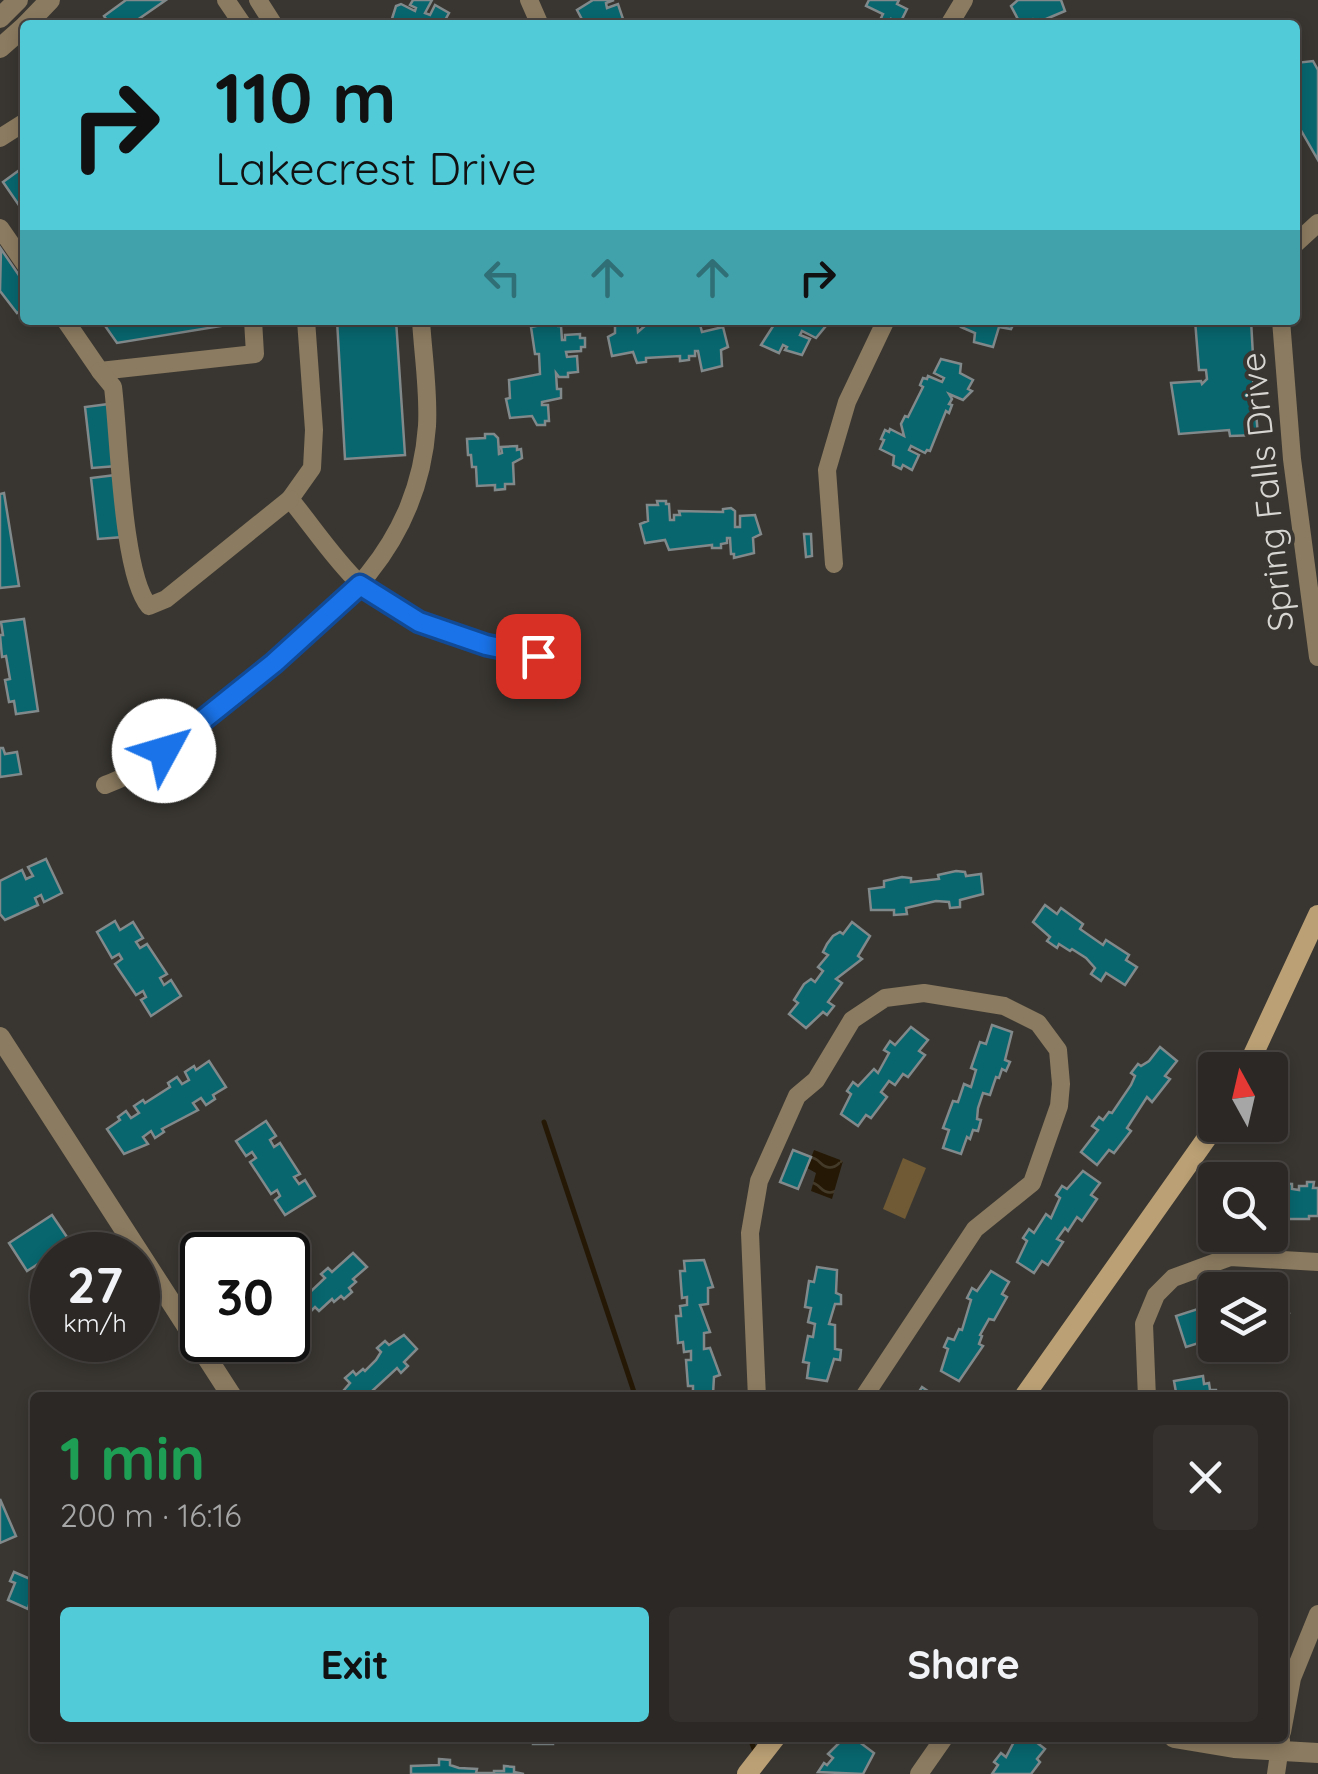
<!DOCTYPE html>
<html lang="en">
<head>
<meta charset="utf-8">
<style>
	:root { --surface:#2b2825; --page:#33302d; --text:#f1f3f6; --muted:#a6a6a7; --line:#474442; --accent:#52cbd8 }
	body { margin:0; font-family:Quicksand,sans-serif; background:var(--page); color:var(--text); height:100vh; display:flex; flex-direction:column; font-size:38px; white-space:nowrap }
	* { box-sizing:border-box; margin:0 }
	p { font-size:32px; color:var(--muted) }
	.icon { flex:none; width:55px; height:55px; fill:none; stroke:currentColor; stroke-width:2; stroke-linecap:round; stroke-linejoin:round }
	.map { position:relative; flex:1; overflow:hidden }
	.drawer { position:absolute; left:30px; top:1392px; width:1258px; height:350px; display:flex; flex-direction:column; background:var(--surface); border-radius:10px; box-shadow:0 5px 15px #0003,0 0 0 2px var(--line) }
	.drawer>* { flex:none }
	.guide { position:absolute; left:20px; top:20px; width:1280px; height:305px; border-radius:10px; box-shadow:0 5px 15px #0003,0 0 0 2px var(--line); background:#52cbd8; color:#111; overflow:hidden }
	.needle { width:65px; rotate:352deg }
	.fabs { position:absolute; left:1198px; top:1052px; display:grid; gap:20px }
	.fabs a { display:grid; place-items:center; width:90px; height:90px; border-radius:10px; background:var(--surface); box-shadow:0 5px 15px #0003,0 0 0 2px var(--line); font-size:50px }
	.speed { position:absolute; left:30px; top:1232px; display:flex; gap:20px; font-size:50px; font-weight:700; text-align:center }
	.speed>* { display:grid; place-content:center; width:130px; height:130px; border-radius:50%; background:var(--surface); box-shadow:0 5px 15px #0003,0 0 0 2px var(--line); line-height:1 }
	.speed small { font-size:25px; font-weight:400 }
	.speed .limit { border:5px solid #111; border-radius:15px; background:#fff; color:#111 }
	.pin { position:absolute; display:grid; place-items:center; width:85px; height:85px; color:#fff; margin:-42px; border-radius:20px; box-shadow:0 5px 15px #0006 }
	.me { position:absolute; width:110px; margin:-55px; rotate:51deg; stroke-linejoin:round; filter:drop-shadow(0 0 8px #0008) }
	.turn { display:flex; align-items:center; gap:35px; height:210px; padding:0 30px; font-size:45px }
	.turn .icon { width:130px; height:130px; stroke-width:2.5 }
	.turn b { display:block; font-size:70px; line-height:85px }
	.lanes { display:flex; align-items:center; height:95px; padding:0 30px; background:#0003; justify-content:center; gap:50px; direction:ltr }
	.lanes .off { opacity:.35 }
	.round { display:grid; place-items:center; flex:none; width:105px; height:105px; border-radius:10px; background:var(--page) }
	.overview { display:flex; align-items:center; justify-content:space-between; height:170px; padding:0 30px }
	h1 { font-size:60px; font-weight:700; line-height:75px; color:#1e9e55 }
	.button { display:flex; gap:20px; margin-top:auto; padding:20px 30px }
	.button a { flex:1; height:115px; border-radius:10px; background:var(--accent); color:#111; font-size:40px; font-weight:700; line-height:115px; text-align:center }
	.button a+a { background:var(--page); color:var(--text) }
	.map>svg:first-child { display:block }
	.park { fill:#6f5a35 }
	.water { fill:url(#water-waves) }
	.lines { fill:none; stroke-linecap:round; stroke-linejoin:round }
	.stream { stroke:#251905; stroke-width:5 }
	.building { fill:#08666e; stroke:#81898a; stroke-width:2.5 }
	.minor { stroke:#8b7b60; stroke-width:18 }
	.tertiary { stroke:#8b7b60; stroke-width:20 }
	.secondary { stroke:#bba075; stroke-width:20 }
	.route-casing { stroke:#114b97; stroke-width:25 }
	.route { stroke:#1a73e8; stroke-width:18 }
	.labels { text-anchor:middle; stroke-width:8; stroke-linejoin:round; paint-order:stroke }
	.street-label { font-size:35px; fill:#d8d6d3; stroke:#393631 }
</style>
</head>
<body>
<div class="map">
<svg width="1318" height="1774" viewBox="0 0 1318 1774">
	<defs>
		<pattern id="water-waves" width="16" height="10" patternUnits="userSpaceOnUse" patternTransform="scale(2.5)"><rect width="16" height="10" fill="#251905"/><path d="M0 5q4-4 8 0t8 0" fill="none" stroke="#443a29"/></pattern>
	</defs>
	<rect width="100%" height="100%" fill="#393631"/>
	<path class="park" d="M903,1158L926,1168L905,1219L883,1209Z"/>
	<path class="water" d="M814,1150L843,1161L832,1199L811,1191L816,1173L807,1168Z"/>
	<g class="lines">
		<g class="stream">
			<path d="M544,1122L636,1398"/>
			<path d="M750,1738L756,1754"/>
		</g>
	</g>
	<g class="building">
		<path d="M126,0H166L130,25H110L104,16Z"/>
		<path d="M413,0H432L425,13L430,15L435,5L449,13L444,22L447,25H390L396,6L401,4L415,11L416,8L410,5Z"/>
		<path d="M593,0H614L606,3L607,8L618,4L623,19L613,22L614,25L601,22L585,25L577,10Z"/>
		<path d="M869,0H899L897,4L907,9L900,23L891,19L889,23L881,18L883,14L866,6Z"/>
		<path d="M1018,0H1061L1065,11L1039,22L1035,20L1037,25H1021L1011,6Z"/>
		<path d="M1313,61L1318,70V160L1295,120V63Z"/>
		<path d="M25,166V214L3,182Z"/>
		<path d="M1,249L25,284V308L17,313L0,291Z"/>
		<path d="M101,320H226L227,325L117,343Z"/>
		<path d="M337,320H396L405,455L345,459Z"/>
		<path d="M615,320H637L638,332L647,324L690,325V321H699L702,332L723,327L728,347L721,350L722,366L702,371L698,351H695V356H689V360L680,361V356L646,358V362L637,363L633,352L612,356L608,337L615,333Z"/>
		<path d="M777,320H818L825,327L816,338L802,331L800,335L810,339L802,355L785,350L787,347L783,345L779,353L761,345Z"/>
		<path d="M964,320H1013L1015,321L1011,329L999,327L993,347L974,342L975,333L961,327Z"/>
		<path d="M1195,320H1251L1253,356H1251L1258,435L1230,436L1229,430L1179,434L1171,383L1201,381L1202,384L1207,379L1206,370H1199Z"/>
		<path d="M557,322L558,326H561L562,340H565V335L580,334V338H585V347H581V351L566,352L567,357L577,356L578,372L568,373V377H559L556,373L557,389H561V398L542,402V405H548L549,421H545V425H537L532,416L510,418L506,399L510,398L509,380L540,374L539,354H535L531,327Z"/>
		<path d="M941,359L961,364L960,373L973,380L968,389L972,391L963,400L949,394L952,399L949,404L952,405L949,413L946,411L930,451L927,450L925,453L911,446L909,450L919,455L912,470L903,465L901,469L893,465L894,456L880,449L884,440L881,439L885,430L889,432L890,429L904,436L901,424L905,416L908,417L923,387L920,385L923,378L927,379L928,376L942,382L944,378L934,373Z"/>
		<path d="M109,404L117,466L92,468L85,407Z"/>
		<path d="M485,434H494L498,438L499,454L502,453L501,447L517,446V450L521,449L522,458L513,463L514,484H505V489L495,490V485L477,486L476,467H472L471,455H468L467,439L485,438Z"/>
		<path d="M116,475L123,537L98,539L91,478Z"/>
		<path d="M4,493L19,586L0,588V494Z"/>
		<path d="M657,501H666V504H669L670,520H674V515H680L679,511L723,512V509L731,508L735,511V527H740V516L755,515L761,534L753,538L754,553L734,558V554H731L730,538H727V543L721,544V548H712V545L669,550L665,540L645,543L640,524L648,521L647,505H658Z"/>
		<path d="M804,534H811L812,556L806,557Z"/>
		<path d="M24,619L38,711L16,714L14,701L9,702L5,680L10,679L6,656L2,657L0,635H3L1,622Z"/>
		<path d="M0,748H3L5,754L17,752L21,774L0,777Z"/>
		<path d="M46,859L62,893L44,902L41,895L35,898L38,905L5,920L0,914V881L22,870L26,879L33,876L28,867Z"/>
		<path d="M956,871L965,872L966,876L981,874L983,894L960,900V907L950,908L949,902L936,901L906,908L907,914L894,915V910H871L869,889L884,887V881L902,877L911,878V882L939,879L938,875Z"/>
		<path d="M1045,905L1057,914L1061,908L1083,924L1080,929L1103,945L1106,940L1129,955L1126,960L1137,967L1125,985L1106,973L1101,981L1091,974L1095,968L1086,958L1072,949L1070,951L1059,944L1057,948L1047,941L1050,937L1033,922Z"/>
		<path d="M115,921L120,930L133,922L143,938L136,942L140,948L147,944L167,974L160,978L164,985L171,980L181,996L151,1016L141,1000L146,997L143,991L136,995L115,964L122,959L119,954L112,958L97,932Z"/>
		<path d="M852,922L870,936L858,956L862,959L836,979L842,983L828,1002L834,1006L827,1015L823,1012L806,1028L789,1014L798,1003L794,1000L804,984L811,979L815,982L823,971L818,967L828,955L823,952L827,944L833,936L840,932L843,934Z"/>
		<path d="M992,1025L1012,1032L1005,1060L1010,1062L1006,1071L1002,1069L999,1078L996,1077L990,1095L983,1093L978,1108L977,1119L981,1120L978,1131L973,1130L970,1139L967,1137L961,1154L943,1148L949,1130L943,1128L953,1101L958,1102L964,1084L971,1087L976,1070L971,1068L980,1042L986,1044Z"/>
		<path d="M911,1027L928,1040L919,1051L925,1055L908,1077L903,1074L895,1085L889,1081L881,1092L887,1097L871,1118L866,1115L858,1126L841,1114L851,1094L847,1091L853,1082L858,1086L874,1069L878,1073L889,1053L884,1050L890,1041L895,1045Z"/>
		<path d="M1160,1047L1177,1061L1165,1076L1170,1079L1152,1102L1147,1097L1127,1128L1131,1131L1114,1153L1109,1150L1097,1165L1081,1152L1098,1130L1092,1126L1099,1117L1103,1120L1109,1112L1112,1113L1131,1085L1135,1076L1131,1073L1138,1064L1141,1066L1149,1061Z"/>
		<path d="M209,1061L226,1087L213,1095L215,1099L206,1105L201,1098L193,1103L198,1110L162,1129L164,1132L155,1138L151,1131L143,1137L148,1144L124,1154L107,1129L120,1120L118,1117L126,1111L131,1118L139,1113L134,1106L143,1100L145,1103L170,1087L168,1083L177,1077L182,1084L189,1080L185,1072L194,1066L196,1070Z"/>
		<path d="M266,1121L276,1136L270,1140L274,1147L280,1143L300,1174L294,1177L299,1184L305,1180L315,1196L285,1215L275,1200L280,1196L277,1190L271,1194L250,1162L256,1158L252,1152L246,1156L236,1141Z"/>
		<path d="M793,1150L811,1157L798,1189L780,1182Z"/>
		<path d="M1083,1171L1100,1183L1091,1195L1097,1199L1082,1221L1077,1217L1068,1231L1065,1228L1057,1239L1063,1242L1048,1265L1042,1261L1034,1273L1017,1262L1027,1241L1023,1238L1029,1229L1034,1233L1046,1214L1051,1218L1060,1198L1056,1195L1062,1186L1067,1189Z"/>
		<path d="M1307,1182H1314L1313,1188H1318V1216H1309V1219H1288V1210L1270,1212V1183L1292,1184V1189L1299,1190V1186H1307Z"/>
		<path d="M52,1215L71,1243L27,1271L9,1243Z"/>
		<path d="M353,1253L367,1267L353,1279L356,1282L349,1288L352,1292L344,1299L341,1296L334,1302L332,1299L319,1311L315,1307L295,1327L299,1331L292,1338L288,1335V1304L301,1292L305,1297L325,1278L321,1274L328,1268L332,1272Z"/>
		<path d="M704,1260L713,1287L708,1288V1304L700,1305L710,1332L704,1333V1349L710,1348L720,1375L714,1377L713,1394L693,1396V1386H688L686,1360H691V1351L684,1352L683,1342L678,1343L676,1316H681L680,1306L687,1305V1297L682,1298L680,1271H685L684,1261Z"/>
		<path d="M817,1267L837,1270L836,1293L841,1295V1304H835L829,1324L835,1325V1349L841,1350L840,1360L834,1359L827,1381L807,1378L809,1363L803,1362L808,1336L813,1337L815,1324L808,1322L811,1308L805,1307L809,1281L814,1282Z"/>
		<path d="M991,1271L1009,1282L1002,1294L1007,1297L994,1320L989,1319L980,1335L982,1336L979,1344L983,1346L959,1381L941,1371L948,1349L944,1347L948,1338L954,1340L959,1329L962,1330L971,1300L967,1298L972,1288L977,1291Z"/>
		<path d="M1271,1286L1273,1292L1281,1290L1289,1313L1282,1315L1284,1319L1275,1322L1274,1319L1270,1320V1290H1259Z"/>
		<path d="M1204,1307L1205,1310L1215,1307V1338L1186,1347L1176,1316Z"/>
		<path d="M404,1335L417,1349L404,1362L408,1366L401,1373L397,1368L371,1392L374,1398L338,1397L350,1383L345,1378L353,1371L356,1375L363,1369L365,1371L376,1360L381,1352L377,1348L385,1341L389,1345Z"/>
		<path d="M255,1340H277L265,1351Z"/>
		<path d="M1203,1376L1204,1384L1209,1383L1210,1390H1216L1217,1397L1177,1398L1174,1381Z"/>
		<path d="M922,1387L938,1398H915Z"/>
		<path d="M0,1499L16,1536L0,1543Z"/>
		<path d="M14,1572L35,1581L28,1609L8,1600L15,1583L10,1581Z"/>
		<rect x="533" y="1738" width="20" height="6"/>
		<path d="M844,1738H854L874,1753L863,1774L818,1772L824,1763L827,1765L833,1758L828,1754Z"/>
		<path d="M1016,1738H1031L1045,1749L1037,1759L1040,1762L1031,1774H992L998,1765L994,1762L1001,1753L1006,1757Z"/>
		<path d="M439,1759L450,1760V1765L459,1768L477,1769L476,1773H494V1771H504V1766L514,1767V1772L524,1774H411V1766L439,1765Z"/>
	</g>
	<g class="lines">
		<g class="minor">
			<path d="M226,0L243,25"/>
			<path d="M258,0L274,25"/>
			<path d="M529,0L540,25"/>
			<path d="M949,25L964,0"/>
			<path d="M0,138L25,122"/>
			<path d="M0,228L25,264"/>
			<path d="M1295,244L1318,223"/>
			<path d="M65,320L100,371L255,354L253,320"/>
			<path d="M306,320L314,430L312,468L290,499C313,527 334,559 359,583C403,625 480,643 537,656"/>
			<path d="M1281,320L1292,459L1318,657"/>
			<path d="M100,371L113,387C119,434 122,575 149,606L166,599L290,499"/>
			<path d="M834,564L827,470L847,402L886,320"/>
			<path d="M105,785C157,766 198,724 241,690C332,617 418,553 427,426C429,392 423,355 421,320"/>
			<path d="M757,1398L750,1233L759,1181L797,1096L816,1080L852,1020L885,998L924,993L1004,1006L1038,1023L1058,1050L1061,1084L1059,1106L1032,1183L975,1229L863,1398"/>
			<path d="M1147,1398L1144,1324L1156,1295L1173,1278L1230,1257L1318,1262"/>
			<path d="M1282,1732L1292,1678L1318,1614"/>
			<path d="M919,1774L944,1738"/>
			<path d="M1276,1774L1281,1740"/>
		</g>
		<g class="tertiary">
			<path d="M0,18L18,0"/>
			<path d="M26,25L50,0"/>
			<path d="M0,48L25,26"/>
			<path d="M0,1037L233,1398"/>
			<path d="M1174,1738L1234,1748L1318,1753"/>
		</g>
		<g class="secondary">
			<path d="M1246,1070L1318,915"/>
			<path d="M1023,1398L1216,1125"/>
			<path d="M747,1774L775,1738"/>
		</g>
	</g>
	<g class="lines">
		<defs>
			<path id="route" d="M164,751L274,663L360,585L419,622L486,645L538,656"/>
		</defs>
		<use href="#route" class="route-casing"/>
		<use href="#route" class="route"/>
	</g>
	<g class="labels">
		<g class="street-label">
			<text transform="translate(1267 492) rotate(-96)" y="12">Spring Falls Drive</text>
		</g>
	</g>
</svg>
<div class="fabs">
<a><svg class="needle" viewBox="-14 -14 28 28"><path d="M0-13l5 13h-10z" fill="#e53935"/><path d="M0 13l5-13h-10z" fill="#a6a6a7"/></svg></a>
<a><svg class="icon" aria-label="search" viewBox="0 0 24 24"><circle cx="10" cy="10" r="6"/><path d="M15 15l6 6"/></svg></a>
<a><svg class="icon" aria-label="layers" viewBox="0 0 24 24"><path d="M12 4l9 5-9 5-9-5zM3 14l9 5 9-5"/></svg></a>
</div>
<div class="speed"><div>27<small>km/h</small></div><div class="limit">30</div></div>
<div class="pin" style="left:538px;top:656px;background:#d93025"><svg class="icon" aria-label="arrive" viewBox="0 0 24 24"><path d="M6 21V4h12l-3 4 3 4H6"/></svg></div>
<svg class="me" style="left:164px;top:751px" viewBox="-20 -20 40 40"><circle r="19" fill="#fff"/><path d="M0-13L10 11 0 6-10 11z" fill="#1a73e8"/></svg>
<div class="guide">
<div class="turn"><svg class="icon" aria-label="right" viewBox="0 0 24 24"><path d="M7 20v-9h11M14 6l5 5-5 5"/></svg><div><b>110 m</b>Lakecrest Drive</div></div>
<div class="lanes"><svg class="icon off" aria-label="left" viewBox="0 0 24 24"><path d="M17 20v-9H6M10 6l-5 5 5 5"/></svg><svg class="icon off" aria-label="ahead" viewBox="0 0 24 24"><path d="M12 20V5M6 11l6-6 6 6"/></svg><svg class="icon off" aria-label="ahead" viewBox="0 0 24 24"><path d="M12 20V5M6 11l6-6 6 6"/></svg><svg class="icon" aria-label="right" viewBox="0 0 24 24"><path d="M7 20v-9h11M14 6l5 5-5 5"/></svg></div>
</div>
<section class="drawer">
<div class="overview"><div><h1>1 min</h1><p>200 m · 16:16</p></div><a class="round"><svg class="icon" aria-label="close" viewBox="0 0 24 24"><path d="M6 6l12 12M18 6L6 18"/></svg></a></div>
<div class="button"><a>Exit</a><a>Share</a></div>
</section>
</div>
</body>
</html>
